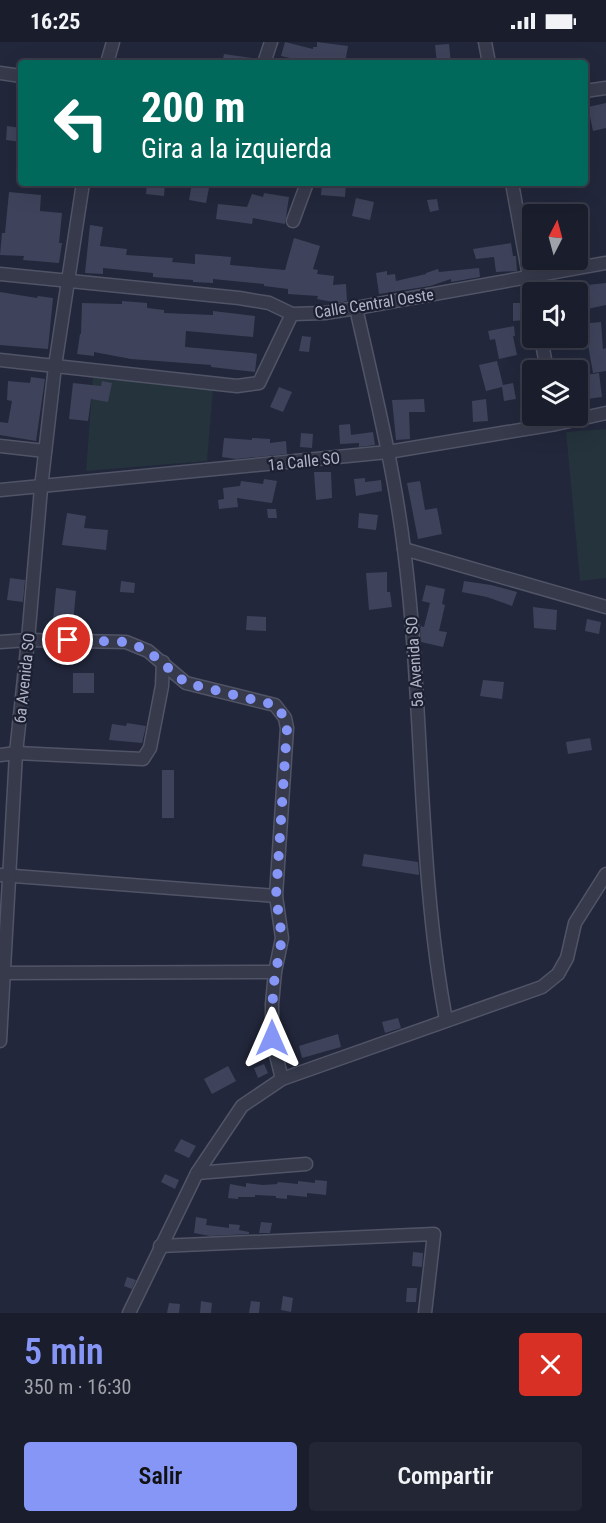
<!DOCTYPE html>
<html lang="es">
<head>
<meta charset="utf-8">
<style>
	:root { --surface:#1a1d2c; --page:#232634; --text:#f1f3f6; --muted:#9fa2a9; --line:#383b48; --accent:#8696f7 }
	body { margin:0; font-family:"Roboto Condensed",sans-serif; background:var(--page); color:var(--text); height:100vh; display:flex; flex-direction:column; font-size:22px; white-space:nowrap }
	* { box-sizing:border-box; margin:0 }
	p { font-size:20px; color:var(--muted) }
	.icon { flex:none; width:33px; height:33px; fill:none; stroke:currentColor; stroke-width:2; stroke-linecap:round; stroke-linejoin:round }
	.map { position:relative; height:1271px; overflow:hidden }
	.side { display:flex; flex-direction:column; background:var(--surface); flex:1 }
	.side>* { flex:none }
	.hud { position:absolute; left:18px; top:18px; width:570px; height:126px; border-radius:6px; box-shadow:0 6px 24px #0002,0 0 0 2px var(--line); background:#00695c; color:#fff; overflow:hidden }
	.needle { width:39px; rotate:6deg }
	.tools { position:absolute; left:522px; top:162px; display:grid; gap:12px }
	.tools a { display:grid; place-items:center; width:66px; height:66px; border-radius:6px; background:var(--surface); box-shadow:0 6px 24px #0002,0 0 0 2px var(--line); font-size:30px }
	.pin { position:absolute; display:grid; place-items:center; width:51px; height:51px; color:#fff; margin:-26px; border:3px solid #fff; border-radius:50%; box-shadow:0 2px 6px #0007 }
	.me { position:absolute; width:66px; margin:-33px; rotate:0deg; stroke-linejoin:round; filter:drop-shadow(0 0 4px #0008) }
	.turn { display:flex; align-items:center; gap:21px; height:126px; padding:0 24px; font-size:27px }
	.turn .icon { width:78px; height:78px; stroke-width:2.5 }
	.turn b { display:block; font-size:42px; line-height:51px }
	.round { display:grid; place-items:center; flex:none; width:63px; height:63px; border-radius:6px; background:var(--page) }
	.headline { display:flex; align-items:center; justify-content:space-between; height:102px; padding:0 24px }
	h1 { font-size:36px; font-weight:600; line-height:45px; color:var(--accent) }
	.action { display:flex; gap:12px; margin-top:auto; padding:12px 24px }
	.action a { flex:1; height:69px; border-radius:6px; background:var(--accent); color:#111; font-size:24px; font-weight:600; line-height:69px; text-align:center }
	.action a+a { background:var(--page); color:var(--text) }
	.status { display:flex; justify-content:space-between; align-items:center; height:42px; padding:0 30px; background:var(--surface); direction:ltr }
	.status svg { height:16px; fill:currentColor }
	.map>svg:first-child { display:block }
	.green { fill:#24333c }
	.building { fill:#3e435b }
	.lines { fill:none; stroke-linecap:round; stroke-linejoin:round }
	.minor-casing { stroke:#515466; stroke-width:15 }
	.minor { stroke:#363a4b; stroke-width:12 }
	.route { stroke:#8696f7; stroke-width:10; stroke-dasharray:0 18 }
	.labels { text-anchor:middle; stroke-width:4.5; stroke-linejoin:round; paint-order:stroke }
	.street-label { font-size:16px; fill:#b1b4c7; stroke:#1b1f30 }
</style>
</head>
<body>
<div class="status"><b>16:25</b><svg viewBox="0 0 49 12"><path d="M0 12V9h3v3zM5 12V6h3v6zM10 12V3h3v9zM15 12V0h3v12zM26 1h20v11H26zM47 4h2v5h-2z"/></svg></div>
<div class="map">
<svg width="606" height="1271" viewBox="0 0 606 1271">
	<rect width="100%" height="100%" fill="#22273b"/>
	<g class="green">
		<path d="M93,335L213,347L207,419L86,429Z"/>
		<path d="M606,387V536L580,539L566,390Z"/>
	</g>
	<g class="building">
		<path d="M285,0L313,7V5H317V0L348,4L345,21H312L281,14Z"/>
		<path d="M449,2L451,21H437L435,3Z"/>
		<path d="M224,12L252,16L251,21H222Z"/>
		<path d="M606,61V86L593,89L588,65Z"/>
		<path d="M7,84L21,86V100L6,98Z"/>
		<path d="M147,141H165L164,154L146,152Z"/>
		<path d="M192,141H210L206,161L189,158Z"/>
		<path d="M322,141H346L345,155L321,153Z"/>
		<path d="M9,150L41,153L40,169L62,171L59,201H62L59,221L23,218L24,214L0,213L2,191H5Z"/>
		<path d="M264,151L289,155L285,182L253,176L252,182L216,177L218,162L247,165L252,152L263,155Z"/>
		<path d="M356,156L374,160L370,178L352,174Z"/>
		<path d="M437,157L439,168L430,170L427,158Z"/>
		<path d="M90,183L103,185L100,204L127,207L126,213L173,216L172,220L195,222V212L220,214L231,215L230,223L285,228L294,196L320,204L313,227L318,228L317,232L334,234L333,243L346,242L347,259L338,261L317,257L318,254L288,252V247L264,244V242L213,237V241L193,240V238L153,235V231L103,226V232L85,231Z"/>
		<path d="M511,201L513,214H516L517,229L496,230L494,215L476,217L473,207Z"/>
		<path d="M479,226L480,235L451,240V237L430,244L379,252L376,231L387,229V233L395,232L396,239L426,232V231L438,227L439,230Z"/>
		<path d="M606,241V263L578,269V244Z"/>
		<path d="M0,250L37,256L38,254L53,256L48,307L0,303Z"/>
		<path d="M122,259L147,261V266L164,268V271L213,273V269L255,274L253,295L186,289L185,305L252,311L257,312L255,330L211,325V323L131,317L94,310V314L77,312L80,292H81L82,261L122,262Z"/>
		<path d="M513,261H526V278L513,279Z"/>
		<path d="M601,280L603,307L606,306V329L593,331L588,303L560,307L558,296H578V282Z"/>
		<path d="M514,284L515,294H513L517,313L499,317L495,297L490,298L488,289Z"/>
		<path d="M302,294L311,295L309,310L299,309Z"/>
		<path d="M497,319L503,343L513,341L516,357L504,359L502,345L486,349L479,323Z"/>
		<path d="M599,331L602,355L580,358L578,334Z"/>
		<path d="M31,335L45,337L36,399L0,393V380L8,381L12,359L7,358L8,339L30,341Z"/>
		<path d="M102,339L112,341L108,360L91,357L88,379L69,377L73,341L101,344Z"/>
		<path d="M279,345L292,350L283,370L270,365Z"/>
		<path d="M532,352V369L524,370L521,353Z"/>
		<path d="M424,357L425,370H409L410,397L396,398L392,358Z"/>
		<path d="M486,357L488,379L473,380L472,359Z"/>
		<path d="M350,382L351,393L373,390L375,403L359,405V401L340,402L339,383Z"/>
		<path d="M301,391L313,392L312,406L300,405Z"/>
		<path d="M224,396L252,398V396L270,397V401L286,399L287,412L236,417L222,415Z"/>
		<path d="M314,430H331L332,456L316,458Z"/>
		<path d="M365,436V440L381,438L382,449L356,454L354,437Z"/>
		<path d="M264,437L277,439L272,461L237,456L238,465L219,467L218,458L224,457L223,446L240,444L241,439L263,442Z"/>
		<path d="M420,439L425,468L437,466L442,492L418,497L407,441Z"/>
		<path d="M267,467H276L277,476H268Z"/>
		<path d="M67,471L86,474L84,486L108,488L106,508L62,503Z"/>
		<path d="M359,471L378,473L376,488L358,486Z"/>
		<path d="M387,530V550H390L392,565L369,568L366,531Z"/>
		<path d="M10,536L25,538L23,560L7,558Z"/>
		<path d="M121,539L135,541L134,551L120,550Z"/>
		<path d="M464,539L491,543L517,550L512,564L487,555L462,550Z"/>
		<path d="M426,543L445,547L442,562L445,563L439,589L447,590L443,605L421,600L420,587L421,584L424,585L430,561L422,559Z"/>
		<path d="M56,546L76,549L73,582L53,579Z"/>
		<path d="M533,565L557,568L556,588L534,586Z"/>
		<path d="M247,574L266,575V589L246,588Z"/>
		<path d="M587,577L601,580L599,592L585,589Z"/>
		<rect x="73" y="631" width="21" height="20"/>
		<path d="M483,638L504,640L502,657L480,654Z"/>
		<path d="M127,681L146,684L142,701L109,698L112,682L126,684Z"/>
		<path d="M590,696L592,708L568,712L566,700Z"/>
		<rect x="162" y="728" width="12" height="48"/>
		<path d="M364,812L418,820L419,833L362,824Z"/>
		<path d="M398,976L401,986L385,991L382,980Z"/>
		<path d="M338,992L341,1005L302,1016L299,1004Z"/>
		<path d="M264,1022L268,1031L258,1036L254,1026Z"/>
		<path d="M228,1024L236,1039L212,1052L204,1037Z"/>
		<path d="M181,1097L196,1104L189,1116L174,1109Z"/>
		<path d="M165,1132L179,1138L175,1147L161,1140Z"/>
		<path d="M315,1138L327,1139L326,1153L307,1151V1155L287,1153V1157L276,1156V1154L255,1153V1155H238V1157L228,1156L230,1142L246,1145V1141L263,1143L277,1142L278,1140L298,1142V1139L315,1141Z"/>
		<path d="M196,1175L207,1177L206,1183L229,1186V1182L240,1183L239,1188L249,1190V1192L210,1194L194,1191Z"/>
		<path d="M261,1180L272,1181L270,1191H259Z"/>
		<path d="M413,1210L423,1211L422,1225L412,1224Z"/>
		<path d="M127,1235L136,1238L132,1247L124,1244Z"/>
		<path d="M407,1246H417L416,1260H406Z"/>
		<path d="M283,1254L293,1256L291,1270L281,1268Z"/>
		<path d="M201,1259L212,1261L211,1271H200Z"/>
		<path d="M251,1259L260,1260L259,1271H249Z"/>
		<path d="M169,1261L180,1262L179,1271H167Z"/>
	</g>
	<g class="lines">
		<defs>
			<g id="minor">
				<path d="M485,0L489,21"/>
				<path d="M107,21L113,0"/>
				<path d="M264,21L271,0"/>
				<path d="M0,31L21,34"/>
				<path d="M585,49L606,46"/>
				<path d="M512,141L532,251"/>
				<path d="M293,179L307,141"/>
				<path d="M0,232L239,256L269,261L292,272L325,271L356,266L606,221"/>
				<path d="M356,266C374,346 394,426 404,507C424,663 417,823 446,978"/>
				<path d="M541,296L547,328"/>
				<path d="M0,318L237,344L259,341L292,272"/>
				<path d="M0,404L45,409"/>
				<path d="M0,448L388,410L556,382L606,371"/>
				<path d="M404,507L606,565"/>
				<path d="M0,600L28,598L126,600L148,609L186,641L275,663L285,676L287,686L276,854L282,896L275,930L272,962V997L282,1037"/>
				<path d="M0,713L16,711L143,717L150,706L162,644L163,620"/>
				<path d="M1,833L276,854"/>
				<path d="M0,931L275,930"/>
				<path d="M0,999L16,711L28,598L41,446L55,324L83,141"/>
				<path d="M197,1131L306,1122"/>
				<path d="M160,1204L434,1192L425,1271"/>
				<path d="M129,1271L197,1131L242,1064L282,1037L542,945L558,932L567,916L575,881L606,832"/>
			</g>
		</defs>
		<use href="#minor" class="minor-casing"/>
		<use href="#minor" class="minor"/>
	</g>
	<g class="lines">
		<path class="route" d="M68,598L126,600L137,604L148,609L186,641L275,663L285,676L287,686L276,854L282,896L273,946L272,996"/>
	</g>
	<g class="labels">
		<g class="street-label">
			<text transform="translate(374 261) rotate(-9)" y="6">Calle Central Oeste</text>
			<text transform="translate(304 419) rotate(-6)" y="6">1a Calle SO</text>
			<text transform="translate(414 620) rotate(-94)" y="6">5a Avenida SO</text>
			<text transform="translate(24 636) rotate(-84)" y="6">6a Avenida SO</text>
		</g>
	</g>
</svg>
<div class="tools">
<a><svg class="needle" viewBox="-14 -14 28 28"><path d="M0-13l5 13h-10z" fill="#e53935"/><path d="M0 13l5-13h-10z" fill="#9fa2a9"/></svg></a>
<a><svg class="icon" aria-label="sound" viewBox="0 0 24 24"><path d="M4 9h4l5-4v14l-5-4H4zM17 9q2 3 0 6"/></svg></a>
<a><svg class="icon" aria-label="layers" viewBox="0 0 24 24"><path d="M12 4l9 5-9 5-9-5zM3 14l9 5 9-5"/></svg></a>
</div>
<div class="pin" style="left:68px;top:598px;background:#d93025"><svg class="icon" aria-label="arrive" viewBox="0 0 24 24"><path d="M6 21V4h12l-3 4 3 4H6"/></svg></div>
<svg class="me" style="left:272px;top:996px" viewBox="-20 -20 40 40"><path d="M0-17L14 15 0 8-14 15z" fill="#8696f7" stroke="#fff" stroke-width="4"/></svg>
<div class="hud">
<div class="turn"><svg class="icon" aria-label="left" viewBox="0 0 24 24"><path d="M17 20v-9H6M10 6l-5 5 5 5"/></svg><div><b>200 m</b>Gira a la izquierda</div></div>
</div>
</div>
<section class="side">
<div class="headline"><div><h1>5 min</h1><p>350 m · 16:30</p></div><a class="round" style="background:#d93025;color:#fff"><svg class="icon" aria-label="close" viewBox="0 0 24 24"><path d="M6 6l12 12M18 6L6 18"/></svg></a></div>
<div class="action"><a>Salir</a><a>Compartir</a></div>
</section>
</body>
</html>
